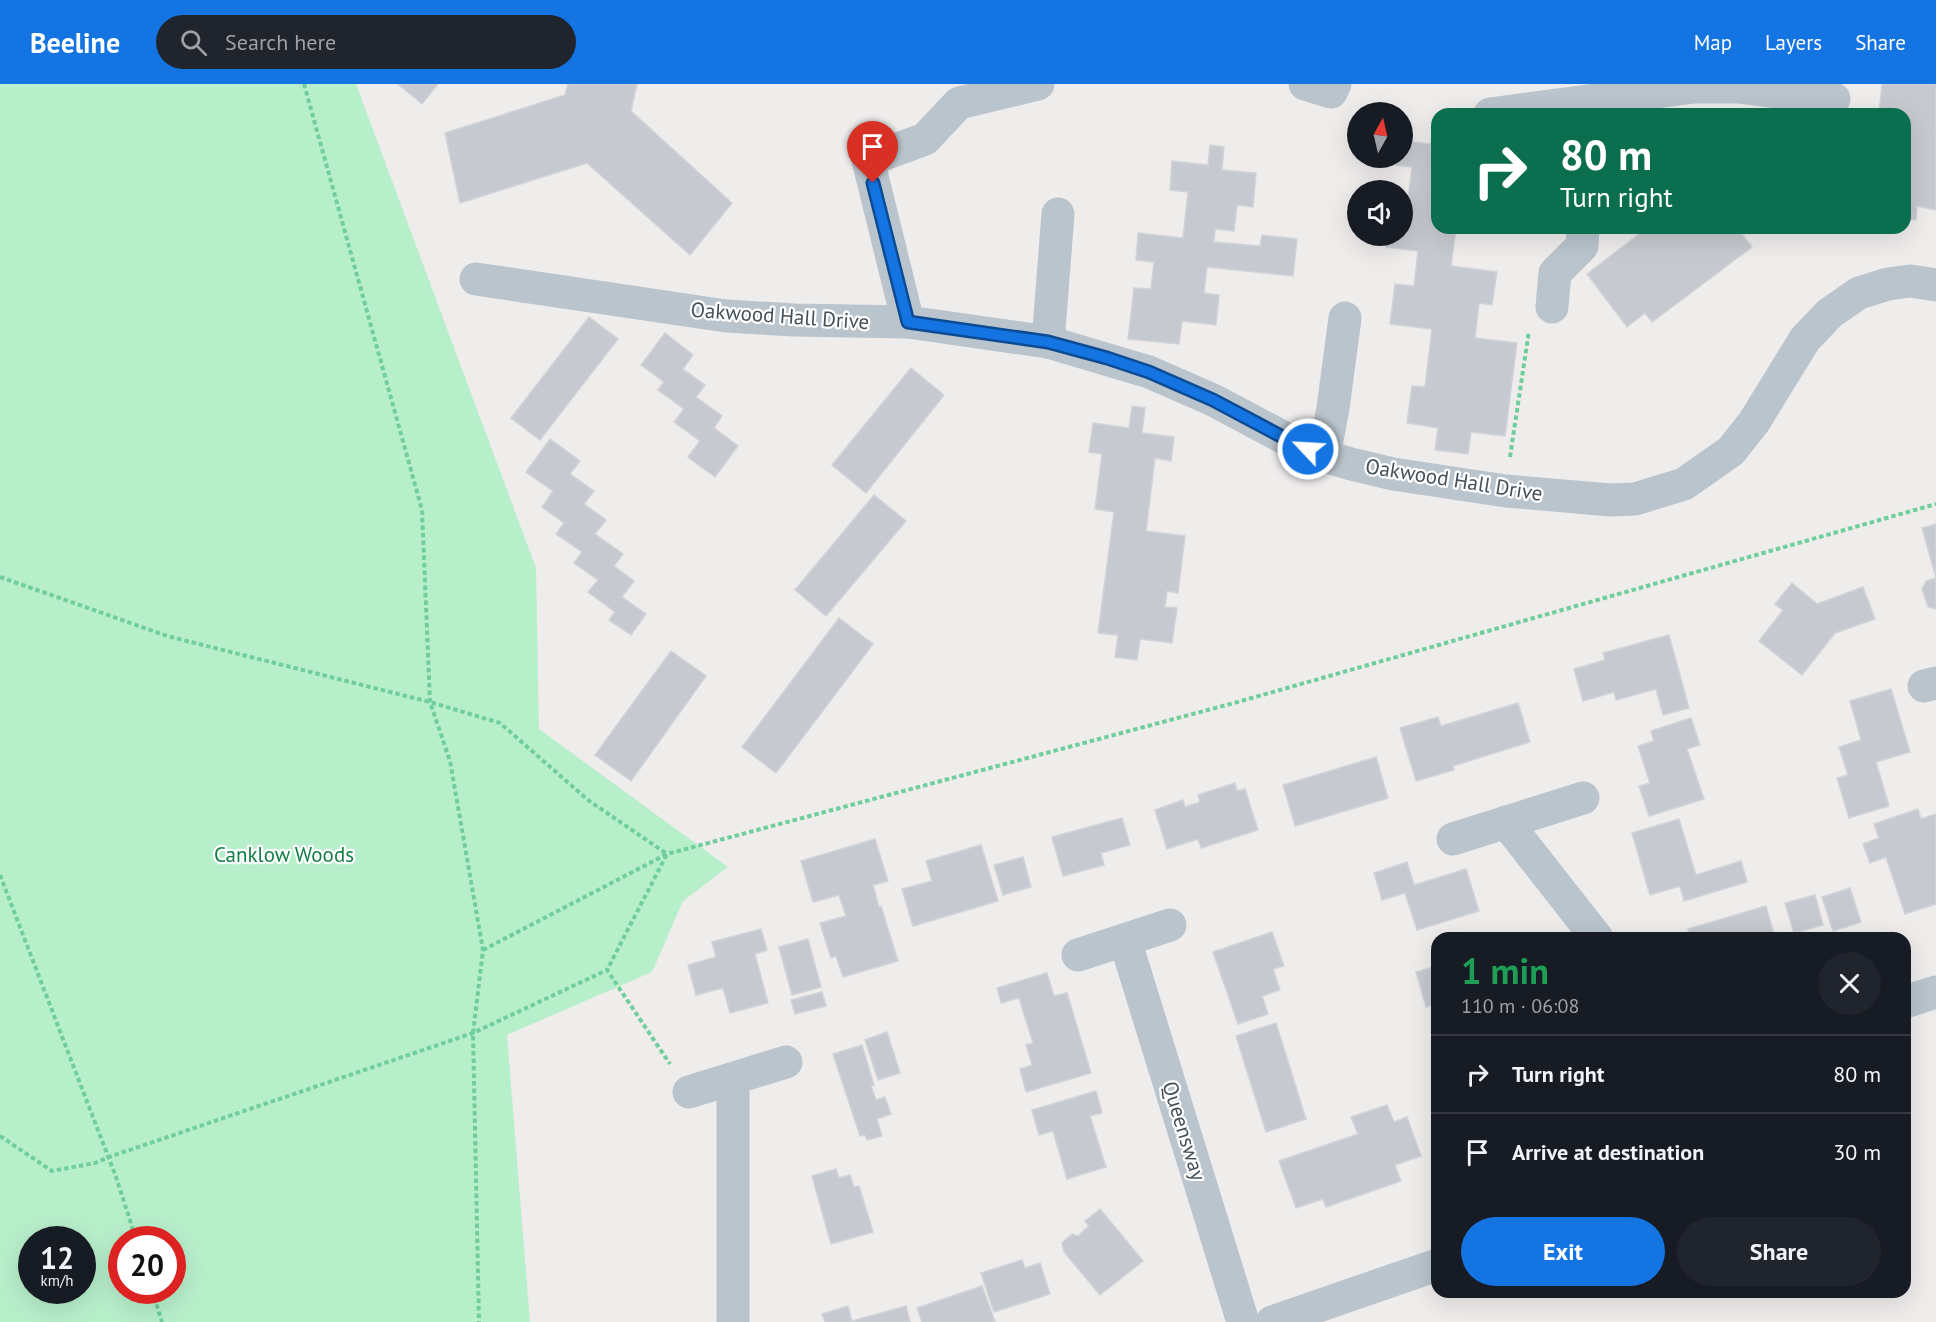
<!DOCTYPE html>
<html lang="en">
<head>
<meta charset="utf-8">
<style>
	:root { --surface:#171b24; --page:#20242c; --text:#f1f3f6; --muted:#9ea1a6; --line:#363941; --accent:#1374e2 }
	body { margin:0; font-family:"PT Sans",sans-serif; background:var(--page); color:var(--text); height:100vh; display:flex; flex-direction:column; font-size:22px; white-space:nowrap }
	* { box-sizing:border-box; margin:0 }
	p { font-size:20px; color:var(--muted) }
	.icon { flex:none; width:33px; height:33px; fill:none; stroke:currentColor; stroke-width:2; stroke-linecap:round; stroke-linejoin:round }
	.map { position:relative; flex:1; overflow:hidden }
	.sheet { position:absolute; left:1431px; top:848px; width:480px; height:366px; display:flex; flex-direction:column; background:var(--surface); border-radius:18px; box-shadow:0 6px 24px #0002 }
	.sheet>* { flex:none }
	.top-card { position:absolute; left:1431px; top:24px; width:480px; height:126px; border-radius:18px; box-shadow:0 6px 24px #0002; background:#0b6e4f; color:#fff; overflow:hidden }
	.needle { width:39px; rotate:8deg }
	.fabs { position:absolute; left:1347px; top:18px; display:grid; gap:12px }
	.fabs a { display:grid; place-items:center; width:66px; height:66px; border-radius:50%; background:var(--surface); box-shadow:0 6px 24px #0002; font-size:30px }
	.speed { position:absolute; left:18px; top:1142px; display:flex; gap:12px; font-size:30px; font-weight:700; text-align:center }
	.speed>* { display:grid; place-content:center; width:78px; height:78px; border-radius:50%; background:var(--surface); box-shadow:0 6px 24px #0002; line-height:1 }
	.speed small { font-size:15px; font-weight:400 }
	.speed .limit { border:9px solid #d22; background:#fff; color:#111 }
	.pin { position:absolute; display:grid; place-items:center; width:51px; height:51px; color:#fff; margin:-62px -26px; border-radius:50% 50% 50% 0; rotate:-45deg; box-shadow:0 0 6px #0007 }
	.pin .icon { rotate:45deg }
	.me { position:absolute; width:66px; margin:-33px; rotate:295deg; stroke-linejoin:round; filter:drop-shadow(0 0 4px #0008) }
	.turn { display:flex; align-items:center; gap:21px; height:126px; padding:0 30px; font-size:27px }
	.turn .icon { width:78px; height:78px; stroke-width:2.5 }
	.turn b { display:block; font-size:42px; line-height:51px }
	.round { display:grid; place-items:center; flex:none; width:63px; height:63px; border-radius:32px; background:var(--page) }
	.summary { display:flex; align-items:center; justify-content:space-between; height:102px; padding:0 30px }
	h1 { font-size:36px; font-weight:700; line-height:45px; color:#1e9e55 }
	.action { display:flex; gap:12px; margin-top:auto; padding:12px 30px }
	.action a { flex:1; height:69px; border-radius:36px; background:var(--accent); color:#fff; font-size:24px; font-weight:700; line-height:69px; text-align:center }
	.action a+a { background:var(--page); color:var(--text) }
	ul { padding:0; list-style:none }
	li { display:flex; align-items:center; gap:18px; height:78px; padding:0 30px; border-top:2px solid var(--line) }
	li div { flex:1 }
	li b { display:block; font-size:22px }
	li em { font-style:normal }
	header { display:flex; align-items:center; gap:36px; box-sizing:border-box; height:84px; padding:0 30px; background:var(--accent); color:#fff }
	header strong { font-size:28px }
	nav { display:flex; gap:33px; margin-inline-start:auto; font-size:21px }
	.search { width:420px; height:54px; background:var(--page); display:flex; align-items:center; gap:15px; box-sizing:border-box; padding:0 21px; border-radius:33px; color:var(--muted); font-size:22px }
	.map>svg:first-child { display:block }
	.green { fill:#b8efcb; fill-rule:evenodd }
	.building { fill:#c6c9cf; stroke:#d0d3d8; stroke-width:1.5 }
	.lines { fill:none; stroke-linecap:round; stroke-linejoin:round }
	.path { stroke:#6fce9c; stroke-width:4; stroke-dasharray:4.5 3; stroke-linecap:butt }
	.minor { stroke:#bac4cc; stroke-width:33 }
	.route-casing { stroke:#0c4b93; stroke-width:15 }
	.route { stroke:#1374e2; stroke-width:10 }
	.labels { text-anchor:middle; stroke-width:4.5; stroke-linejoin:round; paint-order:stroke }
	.street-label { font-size:21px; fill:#44505a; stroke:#fff }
	.park-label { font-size:21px; fill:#137d44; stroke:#fff }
</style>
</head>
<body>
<header>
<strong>Beeline</strong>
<div class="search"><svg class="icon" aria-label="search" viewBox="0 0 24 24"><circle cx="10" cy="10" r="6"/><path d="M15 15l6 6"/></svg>Search here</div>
<nav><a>Map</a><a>Layers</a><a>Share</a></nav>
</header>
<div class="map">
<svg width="1936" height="1238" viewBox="0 0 1936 1238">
	<rect width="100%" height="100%" fill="#efecec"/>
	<path class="green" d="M0,0H356L536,484L539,645L728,783L683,817L652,888L507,951L530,1238H0ZM32,1155H82V1206H32ZM122,1155H172V1206H122Z"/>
	<g class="building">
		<path d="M398,0H438L422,20Z"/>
		<path d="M568,0H637L631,27L732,119L690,171L587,79L460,119L445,49L565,11Z"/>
		<path d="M1882,0H1936V126L1917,122L1916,136L1905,135V30H1879Z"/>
		<path d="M1434,39L1437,40L1434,63H1437V144H1456L1451,182L1497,188L1492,221L1479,219L1475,254L1517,259L1505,352L1471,348L1468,370L1435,366L1438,344L1407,339L1412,302L1425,303L1432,245L1390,240L1395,200L1414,202L1418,167L1386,163L1387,152H1402V140H1405L1412,83L1395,81V74H1402V57L1431,60Z"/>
		<path d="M1210,61L1224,63L1222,86L1256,89L1253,123L1237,121L1234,147L1215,145L1214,158L1260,162L1262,151L1297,155L1293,192L1207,183L1204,209L1219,211L1216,241L1182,237L1179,260L1128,255L1134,204L1151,205L1154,178L1136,176L1138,149L1183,154L1188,108L1170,106L1172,77L1208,81Z"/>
		<path d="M1647,144H1737L1752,163L1652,238L1645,229L1627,243L1587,190Z"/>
		<path d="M589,233L618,255L540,356L511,334Z"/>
		<path d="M665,249L693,271L683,285L705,301L696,313L722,332L714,344L738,362L715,393L688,373L700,357L674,338L684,325L658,306L664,298L641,281Z"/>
		<path d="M911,284L944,311L866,409L832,381Z"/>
		<path d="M1132,322L1145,324L1142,349L1174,353L1171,377L1155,374L1146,447L1185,452L1178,509L1167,507L1165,523L1177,524L1172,559L1140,555L1137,576L1115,573L1118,551L1098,549L1114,428L1095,425L1102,370L1089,368L1093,339L1129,344Z"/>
		<path d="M550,355L580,377L570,390L594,407L584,420L606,436L595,450L623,470L614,482L634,497L622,513L646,530L631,551L609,536L615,528L588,508L598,496L574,479L582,468L556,450L564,439L542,423L553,407L526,388Z"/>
		<path d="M874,411L906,437L826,532L795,506Z"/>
		<path d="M1936,440V524L1935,525L1928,523L1922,505L1926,497L1936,494L1922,444Z"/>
		<path d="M1792,499L1817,520L1863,503L1875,535L1835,549L1802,591L1759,557L1783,526L1775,520Z"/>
		<path d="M839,534L873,560L776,689L742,663Z"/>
		<path d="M1669,551L1689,624L1663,631L1656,605L1616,616L1614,608L1583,617L1574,585L1605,576L1603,569Z"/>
		<path d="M671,567L706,592L631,697L595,671Z"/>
		<path d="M1891,605L1910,668L1876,678L1889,722L1849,734L1837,694L1848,691L1839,663L1861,656L1850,617Z"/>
		<path d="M1518,619L1530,658L1453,682L1454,686L1416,697L1400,644L1438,633L1441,642Z"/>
		<path d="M1691,634L1700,661L1687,665L1704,715L1649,732L1639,702L1650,699L1638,662L1654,657L1651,647Z"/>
		<path d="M1376,673L1388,714L1295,742L1283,701Z"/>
		<path d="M1235,699L1237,707L1245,705L1258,746L1201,764L1198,755L1167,765L1155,726L1183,716L1185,723L1200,718L1198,711Z"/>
		<path d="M1918,725L1921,735L1936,730V820L1905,830L1886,773L1870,779L1863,760L1879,754L1874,740Z"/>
		<path d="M1122,734L1130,761L1101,769L1104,781L1063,792L1052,753Z"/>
		<path d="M1679,735L1696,791L1741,777L1747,798L1684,817L1680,802L1650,811L1632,749Z"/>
		<path d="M875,755L888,797L873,801L879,823L881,822L898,877L843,893L836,872L831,874L820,839L846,832L839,811L813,818L801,777Z"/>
		<path d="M981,761L998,817L913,842L902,805L932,797L926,777Z"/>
		<path d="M1023,773L1031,803L1003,811L994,781Z"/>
		<path d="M1407,778L1414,801L1466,785L1479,827L1417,846L1405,809L1382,816L1374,789Z"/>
		<path d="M1850,804L1861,838L1833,847L1822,813Z"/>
		<path d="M1815,811L1823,841L1794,849L1785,819Z"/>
		<path d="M1766,822L1775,854H1690L1688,845Z"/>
		<path d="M761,845L767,866L755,870L768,919L730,929L723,904L696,911L688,881L716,873L712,858Z"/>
		<path d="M1272,848L1284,882L1273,885L1280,906L1262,912L1268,930L1238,940L1213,868Z"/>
		<path d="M808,855L821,903L792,911L779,863Z"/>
		<path d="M1437,882V920L1426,923L1416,888Z"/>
		<path d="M1047,889L1054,912L1067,909L1091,989L1026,1008L1020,985L1032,981L1026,961L1033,959L1019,914L1001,919L997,904Z"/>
		<path d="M822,908L826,922L795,930L791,916Z"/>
		<path d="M1276,939L1306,1035L1266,1048L1236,952Z"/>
		<path d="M887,948L900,989L878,996L865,956Z"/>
		<path d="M862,961L874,1001L871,1002L876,1016L885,1013L891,1030L877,1035L882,1052L867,1056L865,1051L860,1052L833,970Z"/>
		<path d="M1096,1007L1102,1029L1090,1032L1106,1083L1067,1095L1053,1047L1039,1051L1032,1026Z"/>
		<path d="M1387,1021L1394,1038L1407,1033L1421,1072L1395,1081L1401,1097L1326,1123L1323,1115L1296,1124L1279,1077L1358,1050L1351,1033Z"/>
		<path d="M836,1085L839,1094L850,1091L854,1103L859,1102L873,1148L831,1160L812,1092Z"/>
		<path d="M1100,1125L1143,1177L1100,1211L1064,1168L1062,1159L1072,1150L1078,1152L1089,1142L1085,1137Z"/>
		<path d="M1022,1176L1025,1184L1040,1179L1050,1210L994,1228L981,1189Z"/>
		<path d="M982,1202L995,1238H922L917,1224Z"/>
		<path d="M848,1222L852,1237L906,1222L910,1238H825L822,1230Z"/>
	</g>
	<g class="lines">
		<g class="path">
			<path d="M304,0L422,426L430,618L450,677L483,866L473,949L479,1238"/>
			<path d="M1510,373L1529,247"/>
			<path d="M0,493L167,552L430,618L500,639L588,716L667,770L607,886"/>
			<path d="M0,791L116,1093L136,1155"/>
			<path d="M483,866L667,770L1234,619L1936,420"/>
			<path d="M0,1052L52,1087L95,1079L109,1073L473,949L607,886L670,980"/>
			<path d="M152,1206L162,1238"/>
		</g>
		<g class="minor">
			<path d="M1305,0L1331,8L1335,0"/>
			<path d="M1490,30L1694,3H1738L1834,15"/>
			<path d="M476,195L726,232L794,236L908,238L1048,258L1149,288L1213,316L1292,358L1324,372L1351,380L1393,390L1506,407L1610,416L1635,415L1684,400L1731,367L1754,338L1805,255L1830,229L1859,209L1888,200L1910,197L1936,201"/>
			<path d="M1552,223L1555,189L1582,162L1583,144"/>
			<path d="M908,238L868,76L925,55L959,19L1038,0"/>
			<path d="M1048,258L1058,130"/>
			<path d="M1324,372L1333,324L1345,234"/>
			<path d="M1924,602L1936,599"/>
			<path d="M1506,738L1597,854"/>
			<path d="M1453,755L1583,714"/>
			<path d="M1125,856L1243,1238"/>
			<path d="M1078,871L1170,841"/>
			<path d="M1905,918L1936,908"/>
			<path d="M733,995V1238"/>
			<path d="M689,1008L786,978"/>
			<path d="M1272,1238L1437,1181"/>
		</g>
	</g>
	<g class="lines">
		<defs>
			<path id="route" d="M873,99L908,238L1048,258L1107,274L1149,288L1213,316L1292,358L1308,365"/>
		</defs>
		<use href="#route" class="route-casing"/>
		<use href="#route" class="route"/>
	</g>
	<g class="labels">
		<g class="street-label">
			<text transform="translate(780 232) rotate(4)" y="7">Oakwood Hall Drive</text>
			<text transform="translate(1454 396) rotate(9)" y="7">Oakwood Hall Drive</text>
			<text transform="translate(1184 1047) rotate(73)" y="7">Queensway</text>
		</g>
		<g class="park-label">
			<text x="284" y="778">Canklow Woods</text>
		</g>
	</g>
</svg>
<div class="fabs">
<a><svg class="needle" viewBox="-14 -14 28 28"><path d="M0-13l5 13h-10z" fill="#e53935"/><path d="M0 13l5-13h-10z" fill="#9ea1a6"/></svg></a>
<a><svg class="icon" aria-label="sound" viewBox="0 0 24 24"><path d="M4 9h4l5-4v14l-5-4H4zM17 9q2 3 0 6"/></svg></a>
</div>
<div class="speed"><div>12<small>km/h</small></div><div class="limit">20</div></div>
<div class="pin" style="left:873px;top:99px;background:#d93025"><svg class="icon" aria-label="arrive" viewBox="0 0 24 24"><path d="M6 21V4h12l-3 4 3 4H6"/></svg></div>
<svg class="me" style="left:1308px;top:365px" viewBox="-20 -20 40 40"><circle r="17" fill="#1374e2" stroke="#fff" stroke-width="3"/><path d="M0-11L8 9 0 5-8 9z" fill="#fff"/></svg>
<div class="top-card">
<div class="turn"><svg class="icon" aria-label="right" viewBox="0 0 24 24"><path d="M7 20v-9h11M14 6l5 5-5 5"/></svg><div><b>80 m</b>Turn right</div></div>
</div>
<section class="sheet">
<div class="summary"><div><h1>1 min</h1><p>110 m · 06:08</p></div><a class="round"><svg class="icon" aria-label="close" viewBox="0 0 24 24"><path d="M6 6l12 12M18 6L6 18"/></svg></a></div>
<ul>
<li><svg class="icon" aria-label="right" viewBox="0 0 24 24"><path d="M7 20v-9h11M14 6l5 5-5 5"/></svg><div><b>Turn right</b></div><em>80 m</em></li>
<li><svg class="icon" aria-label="arrive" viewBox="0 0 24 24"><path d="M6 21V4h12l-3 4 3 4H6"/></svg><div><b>Arrive at destination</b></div><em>30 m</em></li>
</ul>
<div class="action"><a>Exit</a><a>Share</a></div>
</section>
</div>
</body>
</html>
